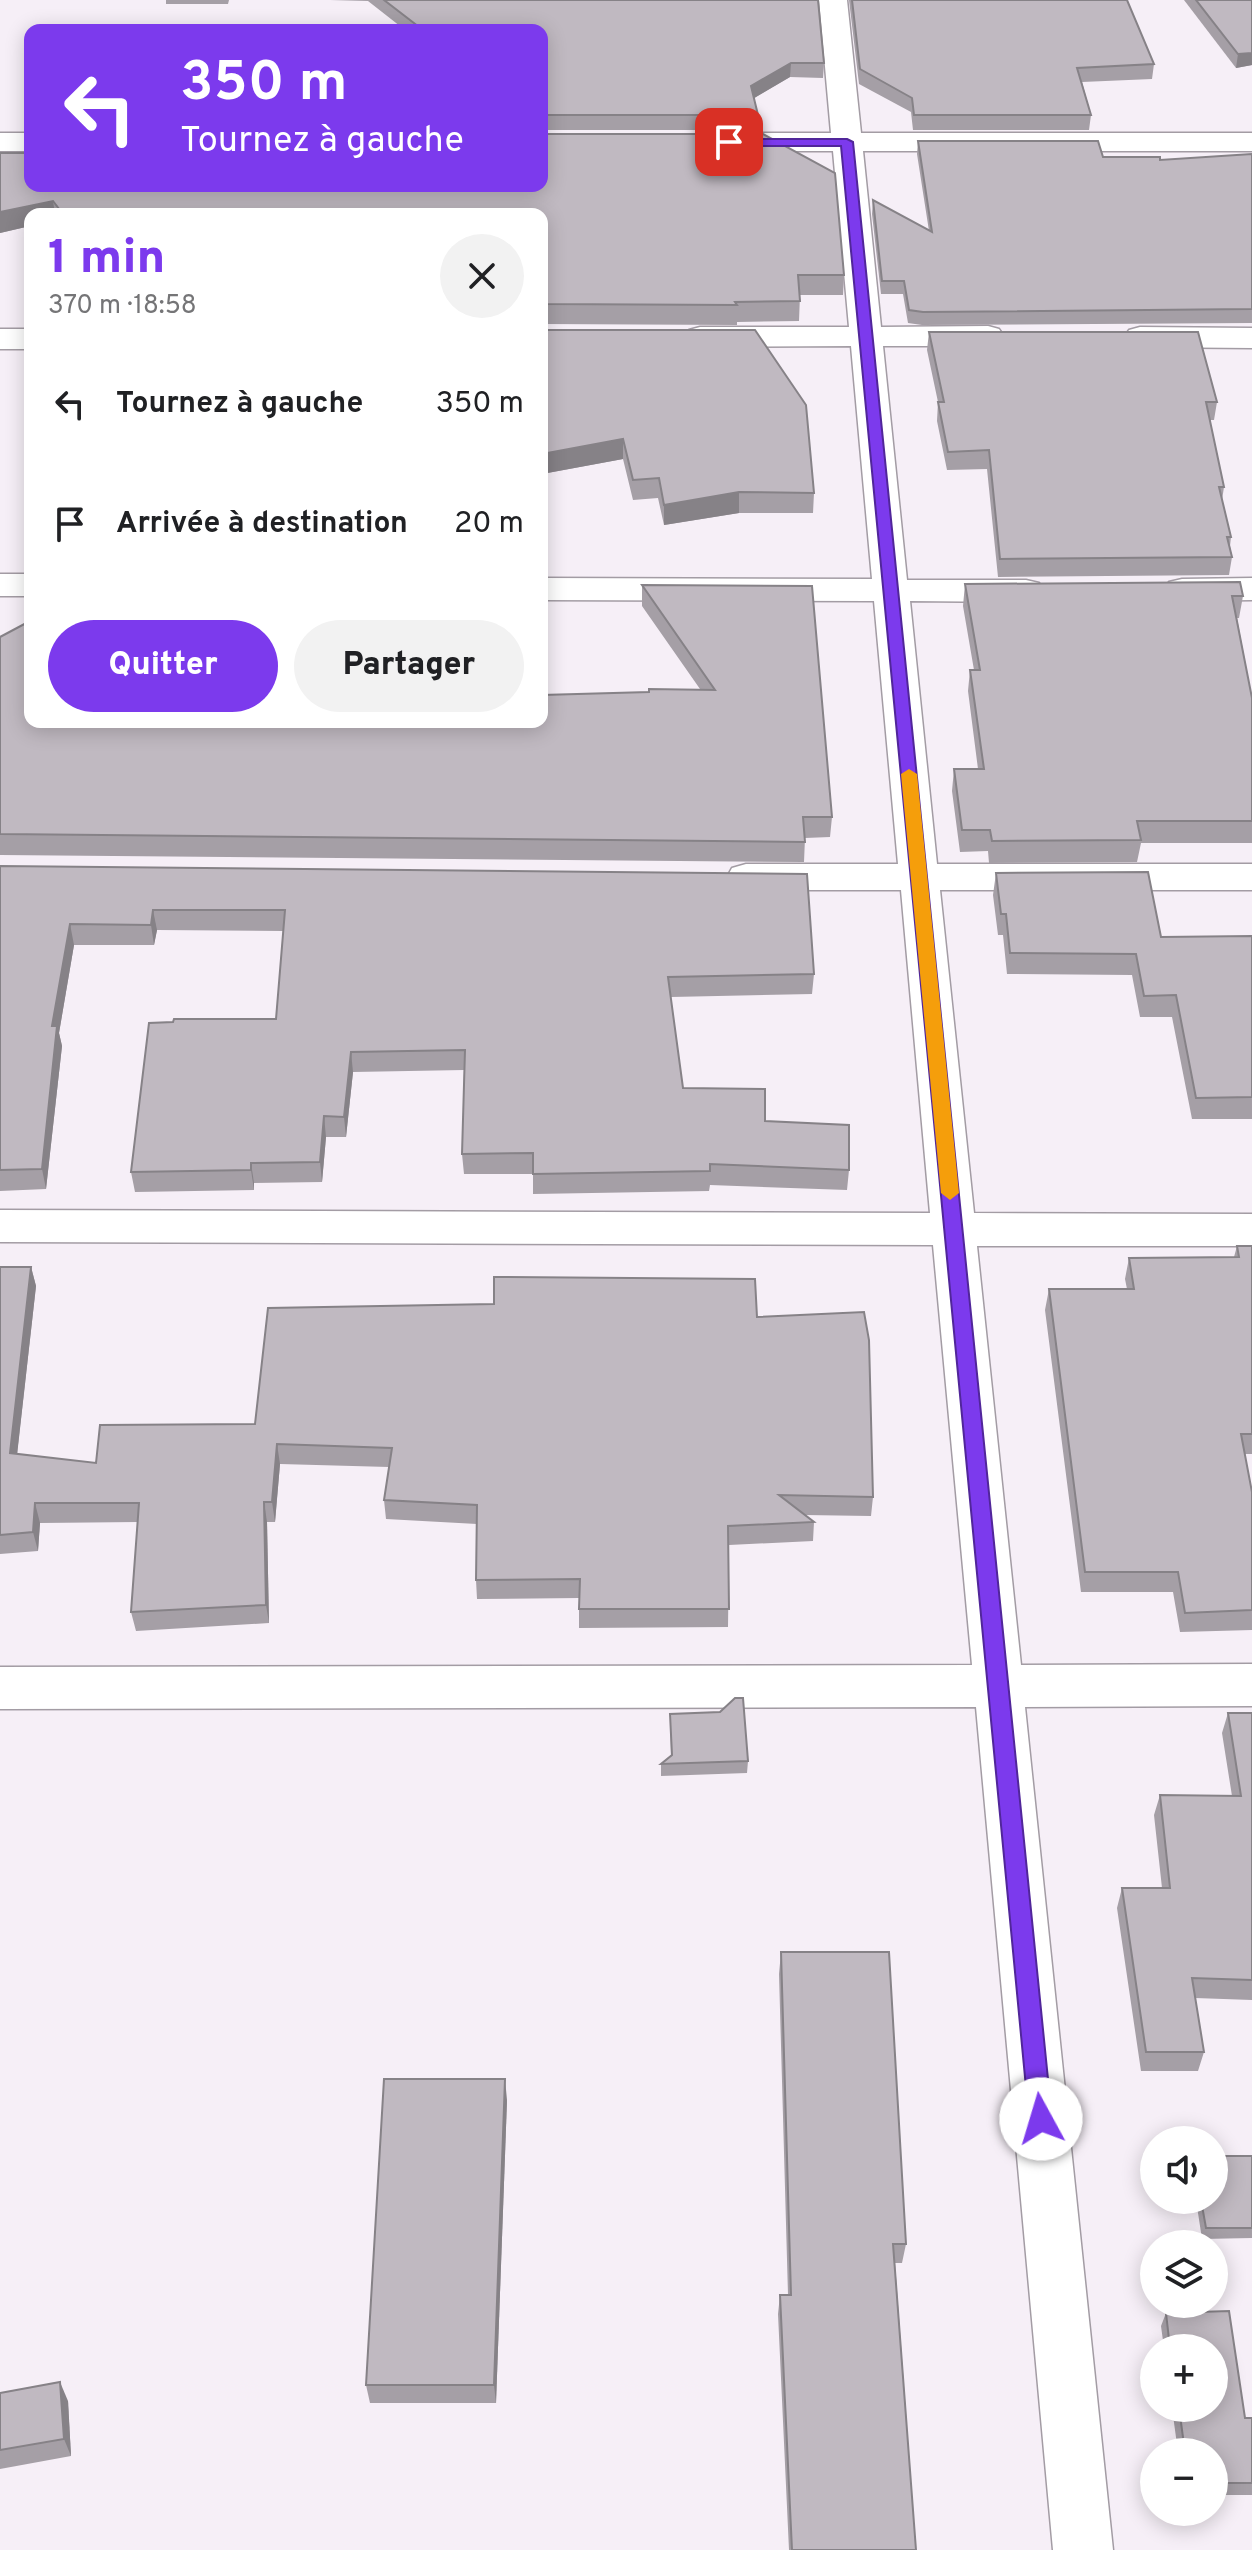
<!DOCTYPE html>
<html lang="fr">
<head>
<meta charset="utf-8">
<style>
	:root { --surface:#fff; --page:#f2f2f2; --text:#202124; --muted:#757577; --accent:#7c3aed }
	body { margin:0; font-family:Overpass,sans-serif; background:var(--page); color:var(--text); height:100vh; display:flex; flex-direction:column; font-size:30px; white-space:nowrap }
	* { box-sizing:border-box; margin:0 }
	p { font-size:26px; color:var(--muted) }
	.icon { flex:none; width:44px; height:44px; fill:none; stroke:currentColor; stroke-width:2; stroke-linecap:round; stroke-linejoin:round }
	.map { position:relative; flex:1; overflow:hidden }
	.drawer { position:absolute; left:24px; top:208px; width:524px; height:520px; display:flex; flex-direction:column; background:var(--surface); border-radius:16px; box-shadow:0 4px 20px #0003 }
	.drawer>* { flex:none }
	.banner { position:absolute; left:24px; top:24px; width:524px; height:168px; border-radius:16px; box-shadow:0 4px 20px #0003; background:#7c3aed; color:#fff; overflow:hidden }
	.tools { position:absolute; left:1140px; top:2126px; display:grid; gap:16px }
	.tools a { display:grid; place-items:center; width:88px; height:88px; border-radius:50%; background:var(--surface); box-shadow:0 4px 20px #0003; font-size:40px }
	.pin { position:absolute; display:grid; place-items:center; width:68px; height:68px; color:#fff; margin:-34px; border-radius:16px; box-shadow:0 4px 12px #0006 }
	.me { position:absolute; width:88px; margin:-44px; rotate:354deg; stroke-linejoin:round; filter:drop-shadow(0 0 6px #0008) }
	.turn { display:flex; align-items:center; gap:28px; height:168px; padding:0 24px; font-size:36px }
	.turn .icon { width:104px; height:104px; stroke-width:2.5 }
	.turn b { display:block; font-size:56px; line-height:68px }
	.round { display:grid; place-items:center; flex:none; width:84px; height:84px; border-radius:42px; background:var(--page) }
	.overview { display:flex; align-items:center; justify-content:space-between; height:136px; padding:0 24px }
	h1 { font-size:48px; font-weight:800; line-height:60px; color:var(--accent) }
	.primary-button { display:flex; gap:16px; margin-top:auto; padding:16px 24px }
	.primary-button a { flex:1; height:92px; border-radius:48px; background:var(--accent); color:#fff; font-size:32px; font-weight:800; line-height:92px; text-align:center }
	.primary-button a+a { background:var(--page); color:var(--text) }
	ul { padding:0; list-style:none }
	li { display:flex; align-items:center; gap:24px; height:120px; padding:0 24px }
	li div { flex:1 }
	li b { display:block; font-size:30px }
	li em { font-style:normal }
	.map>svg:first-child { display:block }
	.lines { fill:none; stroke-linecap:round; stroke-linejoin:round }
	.minor-casing { stroke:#a39ca4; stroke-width:3 }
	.minor { fill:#fff; fill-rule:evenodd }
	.wall { fill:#a59fa6 }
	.shaded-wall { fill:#868287 }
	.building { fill:#c0b9c1; stroke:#868287; stroke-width:2 }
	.route { fill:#7c3aed; stroke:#51269a; stroke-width:2 }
	.slow { fill:#f59e0b }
</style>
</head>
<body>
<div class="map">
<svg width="1252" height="2550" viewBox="0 0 1252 2550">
	<rect width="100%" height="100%" fill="#f6eff7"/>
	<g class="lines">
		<defs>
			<g id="minor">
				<path d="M819,0H847L861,133H1252V151H863L881,327L988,326L999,329L1004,336L999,343L988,346H883L907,580H1026L1039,583L1044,591L1039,599L1026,602L910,601L937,864H1252V890H940L974,1213L1252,1214V1246H977L1021,1665L1252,1664V1706L1025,1707L1113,2550H1053L976,1707L0,1709V1667L972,1665L933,1245L0,1242V1210L930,1213L901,890H746L732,886L727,877L732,868L746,864H898L874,601L542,600V578L872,579L851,346L700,347L689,344L684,337L689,330L700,327H849L833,151H716L705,148L701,142L705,136L716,133H831Z"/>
				<rect x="0" y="133" width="30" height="18"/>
				<path d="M1140,327L1252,328V348L1140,347L1129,344L1124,337L1129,330Z"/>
				<rect x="0" y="329" width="30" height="20"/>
				<rect x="0" y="574" width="30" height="22"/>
				<path d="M1252,578V600L1182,601L1169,598L1164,590L1169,582L1182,579Z"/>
			</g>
		</defs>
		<use href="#minor" class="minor-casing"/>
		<use href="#minor" class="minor"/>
	</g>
	<g class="wall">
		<path d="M166,0H229L228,4H166Z"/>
		<path d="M330,0H818L824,63L823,78L790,77L754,98L758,115L757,130H542V30H405L368,1Z"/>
		<path d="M849,0H1127L1154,64L1152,79L1082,82L1091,115L1089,130H913L911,112L859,84Z"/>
		<path d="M1184,0H1252V65L1236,68Z"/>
		<path d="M542,134H763L835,173L844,275L843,295H800L799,321L737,322V325L542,324V214H30V226L0,233V153H30V186H542Z"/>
		<path d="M918,141L1103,157L1160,160L1252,154V323L922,325L908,323L903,294H881L872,214L873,200L929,231L917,154Z"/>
		<path d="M542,330L814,493L813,513H739L664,525L658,498L633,500L623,459L542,474Z"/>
		<path d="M929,332L1217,402L1214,420H1210L1224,487L1222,500L1231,537L1230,546L1232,557L1229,575L998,577L987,469L947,470L937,421L938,402L927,350Z"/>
		<path d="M965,584L1243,596L1239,618H1237L1252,698V843H1141L1137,862L989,863L988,851L960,852L952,791L954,769H978L968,691L970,670H974L963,606Z"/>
		<path d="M642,585L832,817L830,837L805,838L804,862L0,855V637L30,722L700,689L642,606Z"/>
		<path d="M0,866L814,974L812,994L671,997L683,1088L765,1121L849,1170L847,1190L710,1185L709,1191L533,1194V1174H464L462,1154L464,1070L353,1072L346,1137H326L322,1182L254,1183V1190L135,1192L131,1172L276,1019L283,931L157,930L154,945H74L59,1033L62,1046L46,1189L0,1191Z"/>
		<path d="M996,873L1161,937L1252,936V1119H1192L1172,1017H1140L1132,975L1007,974L1003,935H998L993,895Z"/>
		<path d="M1237,1246H1252V1454H1245L1252,1492V1630L1180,1632L1173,1592H1081L1045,1310L1049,1289H1127L1125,1279L1129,1258L1234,1257Z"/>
		<path d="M0,1267H31L36,1286L17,1454L96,1463L255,1424L757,1317L873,1497L871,1516L805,1515L814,1522L813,1541L729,1545L728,1627L579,1628V1598L477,1599L476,1580L477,1524L386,1519L384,1500L389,1467L280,1464L275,1522H267L269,1623L136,1631L131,1612L138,1522L40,1523L38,1551L0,1554Z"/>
		<path d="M1228,1713H1252V2000L1195,1998L1204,2052L1198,2071H1141L1117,1908L1122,1888H1162L1154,1815L1160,1795L1232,1796L1222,1733Z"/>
		<path d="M670,1714L748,1761L747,1773L661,1776V1764L671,1756Z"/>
		<path d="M781,1952L906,2244L902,2263H895L916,2550H789L778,2314L780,2295H788L779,1974Z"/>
		<path d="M507,2100L496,2403H370L366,2385Z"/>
		<path d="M1252,2156V2238L1202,2239L1196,2200H1214Z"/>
		<path d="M1229,2311L1245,2418H1252V2495H1214V2452H1178L1172,2408H1214V2348H1164L1161,2326L1166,2313Z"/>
		<path d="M0,2393L68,2401L71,2456L0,2469Z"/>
	</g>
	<g class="shaded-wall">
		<path d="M1252,53V65L1236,68L1238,54Z"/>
		<path d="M791,63L790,77L751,100V86Z"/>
		<path d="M53,201L55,214H30V226L0,233V212Z"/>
		<path d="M623,439V459L542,474V454Z"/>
		<path d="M739,492V513L664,525V505Z"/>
		<path d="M153,910L157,930L154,945L151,925Z"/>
		<path d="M70,924L74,945L59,1033L62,1046L46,1189L42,1169L52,1026Z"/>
		<path d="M351,1052L353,1072L346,1137L344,1117Z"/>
		<path d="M324,1116L326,1137L322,1182L320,1162Z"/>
		<path d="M251,1163L254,1183V1190L251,1170Z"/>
		<path d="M31,1267L36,1286L15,1473L10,1453Z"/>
		<path d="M277,1444L280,1464L275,1522L272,1502Z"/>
		<path d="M264,1502L267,1522L269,1623L266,1605Z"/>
		<path d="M35,1503L40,1523L38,1551L33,1532Z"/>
		<path d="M505,2079L507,2100L496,2403L494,2385Z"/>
		<path d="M60,2382L68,2401L71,2456L64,2439Z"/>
	</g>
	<g class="building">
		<path d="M384,0H818L824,63H791L751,86L758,115H542V30H423Z"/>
		<path d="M852,0H1127L1154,64L1077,68L1091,115H914L912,98L860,69Z"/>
		<path d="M1196,0H1252V53L1238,54Z"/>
		<path d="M542,134H763L835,173L844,275H798L800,301L735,302L737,305L542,304V214H63L53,201L0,212V153H30V186H542Z"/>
		<path d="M918,141H1098L1103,157H1160V160L1252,154V309L923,312L909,310L904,281H882L873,200L932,232Z"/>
		<path d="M542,330H755L806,405L814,493L739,492L664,505L659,478L633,480L623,439L542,454Z"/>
		<path d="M929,332H1198L1217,402H1206L1224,487H1219L1231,537H1227L1232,557L1000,559L989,450L948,452L938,402H944Z"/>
		<path d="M1240,582L1243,596H1232L1252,698V821H1137L1141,840L992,841L990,830H962L954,769H984L970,670H980L965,584Z"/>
		<path d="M642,585L812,586L832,817H803L805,842L0,834V637L30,621V722H542V695L649,692V689L715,690Z"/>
		<path d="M0,866L807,874L814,974L668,977L683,1088L765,1089V1121L849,1125V1170L710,1164V1171L533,1174V1153L462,1154L465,1050L351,1052L344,1117L324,1116L320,1162L251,1163V1170L131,1172L149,1023L173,1022L174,1019H276L285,910H153L151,925L70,924L52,1026H57L42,1169L0,1170Z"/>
		<path d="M1148,872L1161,937L1252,936V1097L1196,1098L1176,995L1144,996L1136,954L1010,953L1006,914H1001L996,873Z"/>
		<path d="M1237,1246H1252V1434H1241L1252,1492V1610L1185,1613L1178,1572H1085L1049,1289H1134L1129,1258L1239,1257Z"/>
		<path d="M0,1267H31L10,1453L96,1463L100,1425L255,1424L268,1308L494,1304V1277L755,1279L757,1317L864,1312L869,1340L873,1497L779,1495L814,1522L728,1526L729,1609H579L580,1579L476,1580L477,1505L384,1500L392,1448L277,1444L272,1502H264L266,1605L131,1612L139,1503H35L33,1532L0,1535Z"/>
		<path d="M735,1698H743L748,1761L661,1764L672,1755L670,1714L720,1712Z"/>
		<path d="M1228,1713H1252V1980L1192,1978L1204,2052H1146L1122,1888H1170L1160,1795L1241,1796Z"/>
		<path d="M781,1952H889L906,2244H893L916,2550H792L780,2295H791Z"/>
		<path d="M384,2079H505L494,2385H366Z"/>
		<path d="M1214,2156H1252V2228H1206L1201,2200H1214Z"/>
		<path d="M1229,2311L1245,2418H1252V2483H1214V2452H1185L1179,2408H1214V2348H1170L1166,2313Z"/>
		<path d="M60,2382L64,2439L0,2450V2393Z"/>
	</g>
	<path class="route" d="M847,139L853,142L1052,2119L1049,2126L1041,2130L1033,2126L1029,2119L841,146H729L723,142L729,139Z"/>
	<path class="slow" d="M909,769L917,774L959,1193L950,1200L941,1193L901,774Z"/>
</svg>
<div class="tools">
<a><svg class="icon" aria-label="sound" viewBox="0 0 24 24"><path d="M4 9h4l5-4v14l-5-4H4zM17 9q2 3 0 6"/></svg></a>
<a><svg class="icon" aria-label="layers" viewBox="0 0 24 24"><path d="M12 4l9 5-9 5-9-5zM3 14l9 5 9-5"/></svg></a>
<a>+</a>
<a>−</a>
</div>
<div class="pin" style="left:729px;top:142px;background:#d93025"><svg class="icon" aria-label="arrive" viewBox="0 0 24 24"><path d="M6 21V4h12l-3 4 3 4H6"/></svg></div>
<svg class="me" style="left:1041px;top:2119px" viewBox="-20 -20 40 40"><circle r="19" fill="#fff"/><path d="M0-13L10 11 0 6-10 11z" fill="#7c3aed"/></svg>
<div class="banner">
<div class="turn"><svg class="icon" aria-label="left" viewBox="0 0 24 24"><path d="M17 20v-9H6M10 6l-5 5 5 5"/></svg><div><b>350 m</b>Tournez à gauche</div></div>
</div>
<section class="drawer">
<div class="overview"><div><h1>1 min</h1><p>370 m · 18:58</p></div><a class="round"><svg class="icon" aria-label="close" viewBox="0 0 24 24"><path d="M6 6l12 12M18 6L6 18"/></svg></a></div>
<ul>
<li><svg class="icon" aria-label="left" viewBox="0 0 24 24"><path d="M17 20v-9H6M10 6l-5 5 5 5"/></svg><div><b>Tournez à gauche</b></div><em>350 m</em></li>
<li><svg class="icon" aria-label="arrive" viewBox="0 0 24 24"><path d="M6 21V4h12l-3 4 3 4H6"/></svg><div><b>Arrivée à destination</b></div><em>20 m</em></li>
</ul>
<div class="primary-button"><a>Quitter</a><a>Partager</a></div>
</section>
</div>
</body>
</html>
